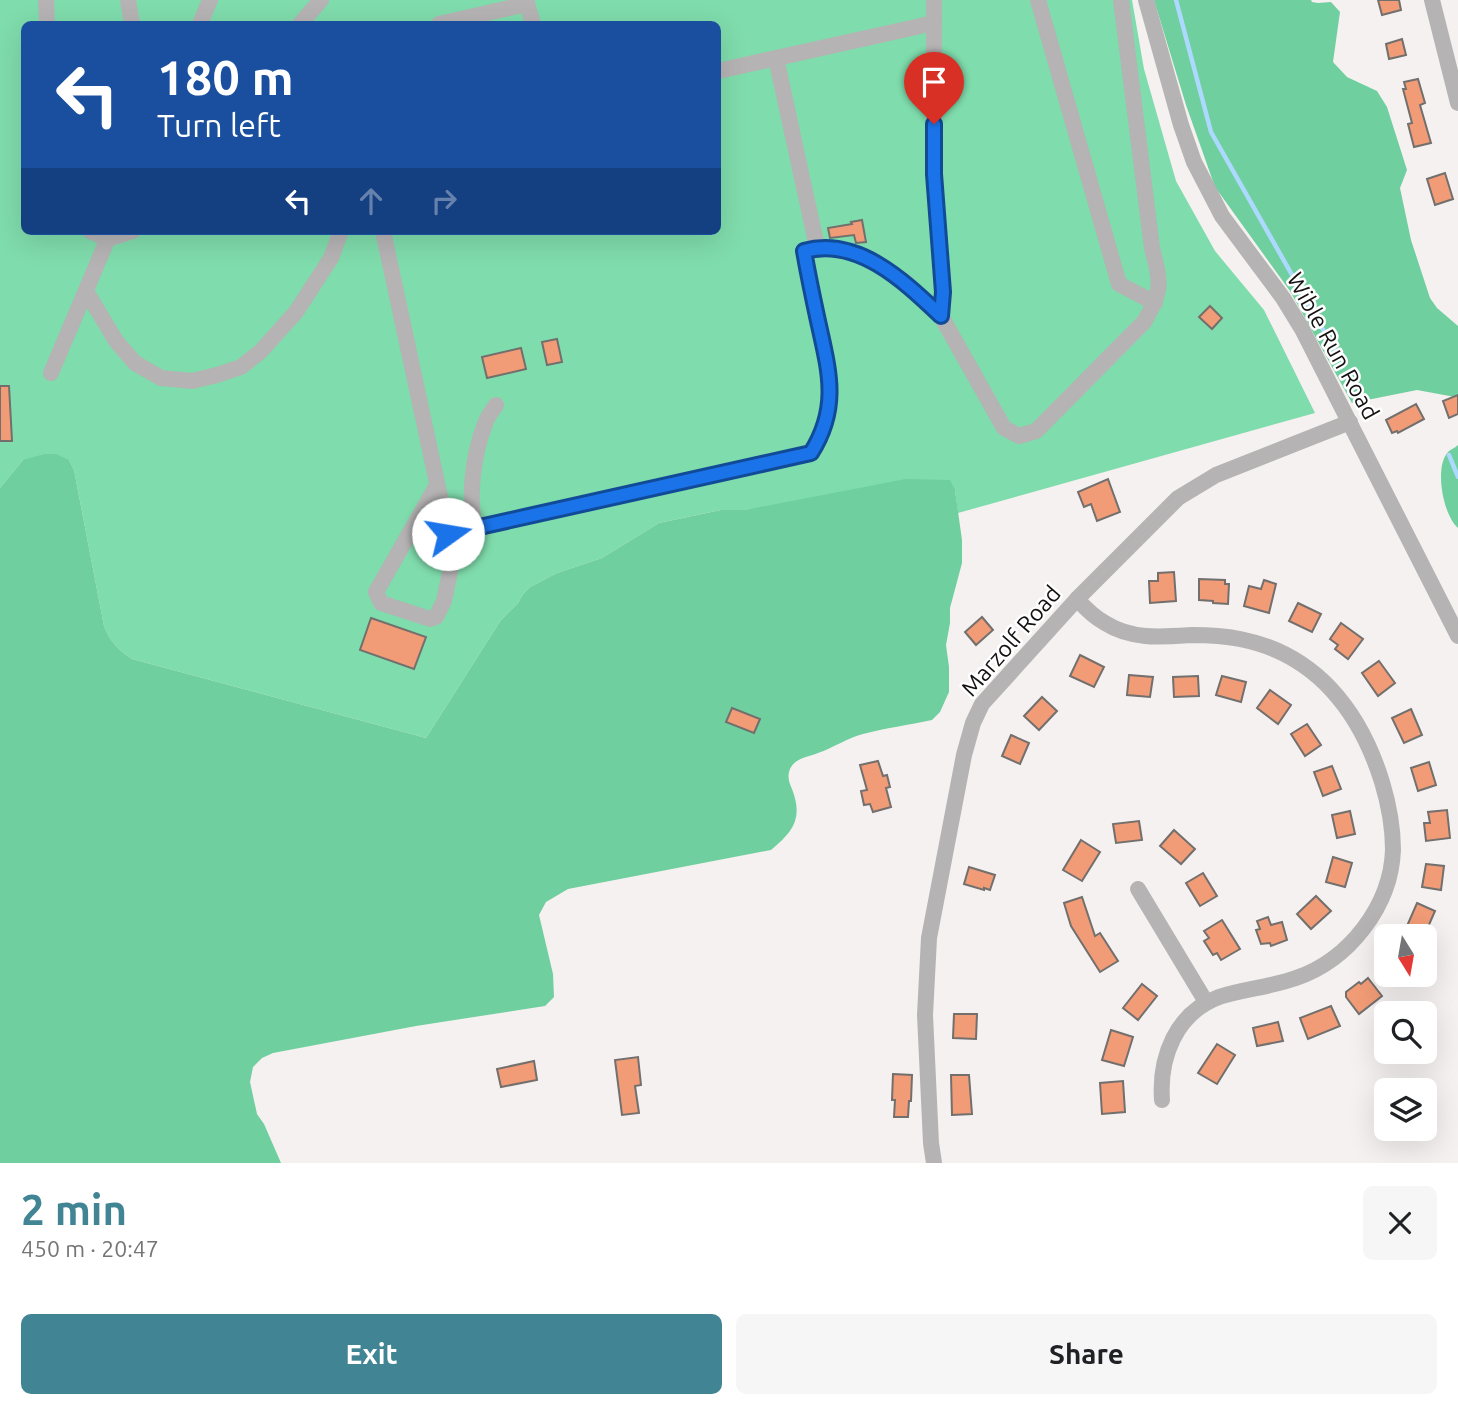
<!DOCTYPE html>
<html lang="en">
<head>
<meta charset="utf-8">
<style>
	:root { --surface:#fff; --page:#f6f6f6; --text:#202124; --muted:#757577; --accent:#418494 }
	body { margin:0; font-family:Ubuntu,sans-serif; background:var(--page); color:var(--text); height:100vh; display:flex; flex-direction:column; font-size:26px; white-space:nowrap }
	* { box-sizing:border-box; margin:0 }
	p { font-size:23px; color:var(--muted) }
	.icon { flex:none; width:38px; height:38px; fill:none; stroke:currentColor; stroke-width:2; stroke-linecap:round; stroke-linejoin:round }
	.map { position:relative; height:1163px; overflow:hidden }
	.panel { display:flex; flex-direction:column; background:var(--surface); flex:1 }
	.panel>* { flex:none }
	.guide { position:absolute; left:21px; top:21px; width:700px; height:214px; border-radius:10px; box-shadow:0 7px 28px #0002; background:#1a4fa0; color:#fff; overflow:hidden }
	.needle { width:46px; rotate:169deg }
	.buttons { position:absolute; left:1374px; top:924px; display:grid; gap:14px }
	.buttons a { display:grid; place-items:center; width:63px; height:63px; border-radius:10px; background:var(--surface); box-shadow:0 7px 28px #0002; font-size:35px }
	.pin { position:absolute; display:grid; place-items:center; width:60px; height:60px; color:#fff; margin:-72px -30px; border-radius:50% 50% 50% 0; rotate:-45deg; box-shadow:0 0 7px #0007 }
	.pin .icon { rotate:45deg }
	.me { position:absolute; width:77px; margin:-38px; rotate:77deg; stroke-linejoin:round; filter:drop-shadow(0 0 5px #0008) }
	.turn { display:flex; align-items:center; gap:24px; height:147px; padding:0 21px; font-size:32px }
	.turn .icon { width:91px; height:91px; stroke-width:2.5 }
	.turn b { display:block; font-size:49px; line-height:60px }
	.lanes { display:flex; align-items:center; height:66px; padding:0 21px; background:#0003; justify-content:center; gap:35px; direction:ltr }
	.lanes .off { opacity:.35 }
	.round { display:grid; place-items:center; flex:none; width:74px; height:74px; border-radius:10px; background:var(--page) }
	.headline { display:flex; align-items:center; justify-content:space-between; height:119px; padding:0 21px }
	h1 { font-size:42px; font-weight:600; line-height:52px; color:var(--accent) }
	.action { display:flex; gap:14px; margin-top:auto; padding:14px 21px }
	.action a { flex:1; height:80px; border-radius:10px; background:var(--accent); color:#fff; font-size:28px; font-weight:600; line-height:80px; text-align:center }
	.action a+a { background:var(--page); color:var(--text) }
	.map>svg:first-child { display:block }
	.green { fill:#7fdcac; fill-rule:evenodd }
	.forest { fill:#6fcf9e }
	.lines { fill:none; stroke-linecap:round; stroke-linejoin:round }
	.stream { stroke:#add9fe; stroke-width:4.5 }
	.building { fill:#f29c77; stroke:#726f6d; stroke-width:2 }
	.minor { stroke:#b5b3b3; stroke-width:16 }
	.route-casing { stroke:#114b97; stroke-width:18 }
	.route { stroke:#1a73e8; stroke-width:12 }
	.labels { text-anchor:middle; stroke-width:5; stroke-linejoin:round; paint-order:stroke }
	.street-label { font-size:23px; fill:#131111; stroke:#fff }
</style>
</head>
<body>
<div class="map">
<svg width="1458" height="1163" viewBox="0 0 1458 1163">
	<rect width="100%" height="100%" fill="#f5f1f0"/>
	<path class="green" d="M0,0H1132L1144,69L1176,181L1215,251L1264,310L1315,413L958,513L955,490L745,510H721L659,523L602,558L557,573L530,587L523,594L518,603L501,620L426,738L132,659C119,651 109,640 104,626L74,470L69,460H23L0,488ZM24,24H718V231H24Z"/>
	<g class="forest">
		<path d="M1154,0H1311L1312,2L1318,3L1331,2L1340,12L1333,62L1347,77L1377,91L1387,107L1407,170L1400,188L1411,240L1430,298L1437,308L1458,326V400L1455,397L1417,390L1352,403L1290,291L1215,187L1186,105Z"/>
		<path d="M1458,445V528C1443,515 1434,467 1448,452C1451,449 1455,448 1458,445Z"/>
		<path d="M45,454H56L69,460L74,470L104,626C109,640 119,651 132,659L426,738L501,620L518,603L523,594L530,587L557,573L602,558L659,523L721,510H745L906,479L950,480L955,490L962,540V563L950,608V623L946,645L949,667V692L940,712L932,720C909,725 885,728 863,734C847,738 833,748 818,753C808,757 795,758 790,769C787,777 789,782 792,789C803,818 794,831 771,850L568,889L546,902L539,915L553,974L554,997L545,1006L416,1026L273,1053L262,1058L253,1067L250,1082L257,1114L264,1124L281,1163H0V488L23,460Z"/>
	</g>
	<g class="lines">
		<g class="stream">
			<path d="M1176,0L1211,132L1338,356"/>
			<path d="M1449,455L1458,477"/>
		</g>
	</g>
	<g class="building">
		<path d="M1378,0H1399L1401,10L1382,15Z"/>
		<path d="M1402,39L1406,55L1389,59L1386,44Z"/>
		<path d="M1418,79L1425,103L1420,105L1431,143L1414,147L1408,124L1412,123L1403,89H1406L1404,82Z"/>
		<path d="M1445,173L1453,199L1435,205L1427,179Z"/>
		<path d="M862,220L866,242L856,243L854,235L830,238L828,228L852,224L851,222Z"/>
		<path d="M1210,306L1222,318L1212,329L1199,317Z"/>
		<path d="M557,339L562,362L547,365L542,342Z"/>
		<path d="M521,348L526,369L487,378L482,357Z"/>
		<path d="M0,386H9L12,441H0Z"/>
		<path d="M1458,395V414L1449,418L1443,401Z"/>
		<path d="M1416,404L1424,419L1398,433L1397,431L1392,433L1386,420Z"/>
		<path d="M1108,479L1120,512L1097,521L1091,504L1084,507L1078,492Z"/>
		<path d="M1174,572L1176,601L1150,603L1149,581H1158V573Z"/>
		<path d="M1199,579L1225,580V584H1229L1228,604L1213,603V601L1199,600Z"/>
		<path d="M1264,580L1276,584L1269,613L1244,606L1249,586L1261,589Z"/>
		<path d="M1298,603L1321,614L1312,632L1289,621Z"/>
		<path d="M982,617L993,630L976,645L965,632Z"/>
		<path d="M371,618L426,637L414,669L360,650Z"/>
		<path d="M1341,623L1363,639L1348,659L1335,649L1338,645L1330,639Z"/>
		<path d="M1080,655L1104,667L1094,687L1070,676Z"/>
		<path d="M1379,661L1395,683L1378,696L1362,673Z"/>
		<path d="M1129,675L1153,677L1150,697L1127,695Z"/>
		<path d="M1198,676L1199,696L1174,697L1173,677Z"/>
		<path d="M1222,676L1246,682L1241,702L1216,695Z"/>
		<path d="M1270,690L1291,705L1278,724L1257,708Z"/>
		<path d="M1042,697L1057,711L1039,730L1024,716Z"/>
		<path d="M732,708L760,719L754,733L726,722Z"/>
		<path d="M1411,709L1422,735L1404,743L1392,718Z"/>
		<path d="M1307,724L1321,745L1305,756L1291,734Z"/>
		<path d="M1011,735L1029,743L1020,764L1002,756Z"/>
		<path d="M878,761L883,776L887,775L890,787L886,788L891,807L873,812L870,804L864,805L861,791L867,790L860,765Z"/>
		<path d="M1429,762L1436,785L1418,791L1411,768Z"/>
		<path d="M1332,766L1341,789L1323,796L1314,772Z"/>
		<path d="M1447,810L1450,838L1426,841L1424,823H1430L1428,812Z"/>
		<path d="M1350,811L1355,834L1337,838L1332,815Z"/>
		<path d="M1139,821L1142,840L1116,843L1113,824Z"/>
		<path d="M1174,830L1195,849L1181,864L1160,846Z"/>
		<path d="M1081,840L1100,852L1082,881L1063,870Z"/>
		<path d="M1333,857L1352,863L1345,887L1326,882Z"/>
		<path d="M1426,864L1444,866L1441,890L1422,887Z"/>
		<path d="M969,867L995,875L990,890L984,888V890L964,884Z"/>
		<path d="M1203,873L1217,896L1200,906L1186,883Z"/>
		<path d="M1316,896L1331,911L1311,929L1297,914Z"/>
		<path d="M1082,897L1095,936L1100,933L1118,961L1100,972L1071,926L1064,903Z"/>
		<path d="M1417,903L1435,911L1425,934L1407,926Z"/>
		<path d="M1268,917L1271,925L1282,922L1287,940L1271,946L1270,943L1261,944L1256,930L1260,929L1257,921Z"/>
		<path d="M1222,920L1240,949L1221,960L1217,953L1213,955L1204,941L1209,938L1204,931Z"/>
		<path d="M1368,978L1382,996L1359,1014L1346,997V992L1359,982L1361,984Z"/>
		<path d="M1142,984L1157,996L1138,1020L1123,1008Z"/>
		<path d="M1331,1006L1340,1026L1308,1039L1300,1018Z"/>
		<path d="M954,1014H977L976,1039L953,1038Z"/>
		<path d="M1278,1022L1283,1041L1257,1046L1253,1028Z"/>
		<path d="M1111,1030L1133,1037L1124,1066L1102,1060Z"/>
		<path d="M1217,1044L1235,1055L1217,1084L1198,1073Z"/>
		<path d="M638,1057L641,1085L635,1086L639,1113L622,1115L615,1060Z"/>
		<path d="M534,1061L537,1080L501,1087L497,1069Z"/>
		<path d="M893,1074L912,1075L911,1101H909L908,1117H894L895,1100H892Z"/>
		<path d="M951,1075H969L972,1114L952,1115Z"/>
		<path d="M1123,1081L1125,1112L1102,1114L1100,1083Z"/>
	</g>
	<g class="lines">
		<g class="minor">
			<path d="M46,0L47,24"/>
			<path d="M128,0L132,24"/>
			<path d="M526,0L533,24"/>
			<path d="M934,0V174L943,292L941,316"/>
			<path d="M1038,0L1119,284L1155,303"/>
			<path d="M1146,0L1181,125L1194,162L1222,216L1283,298L1302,329L1458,636"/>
			<path d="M1432,0L1458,103"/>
			<path d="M200,24L210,0"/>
			<path d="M300,24L321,0"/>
			<path d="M439,24L527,4"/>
			<path d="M718,71L934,23"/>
			<path d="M90,231L108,239L133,231"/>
			<path d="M383,231L448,534L450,572L444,601L436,617L430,619L381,603L376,592L437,485"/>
			<path d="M817,247L850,252L878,264L905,282L941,316L1004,428L1019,436L1036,431L1144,322C1163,289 1161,284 1152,248L1121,0"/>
			<path d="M86,291L116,341L135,363L161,378L192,381L217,375L241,367L261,351L296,312L331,258L341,231"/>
			<path d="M51,373L111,231"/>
			<path d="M475,528C468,496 473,455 485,424C487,417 492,411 496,405"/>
			<path d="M448,534L811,453C840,406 829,371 818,321C813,298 808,274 804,251L817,247L776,58"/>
			<path d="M1077,599C1085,608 1094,617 1105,623C1132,640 1162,637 1192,635C1208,635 1225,636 1240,639C1316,654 1360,711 1382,782C1389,805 1393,826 1393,850C1391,906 1349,960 1296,978C1271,987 1244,989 1219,997C1176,1013 1159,1057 1162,1100"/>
			<path d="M1138,889L1206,1002"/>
			<path d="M934,1163L931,1143L925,1015L929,938L964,755L973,723L982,704L1077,599L1178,498L1216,475L1350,422"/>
		</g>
	</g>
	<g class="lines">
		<defs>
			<path id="route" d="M448,534L811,453C840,407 829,371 818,321C813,298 808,274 804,251C858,236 905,282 941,316L943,292L934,174V124"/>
		</defs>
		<use href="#route" class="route-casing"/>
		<use href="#route" class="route"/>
	</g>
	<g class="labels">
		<g class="street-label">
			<text transform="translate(1333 346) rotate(61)" y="8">Wible Run Road</text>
			<text transform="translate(1011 641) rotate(-49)" y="8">Marzolf Road</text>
		</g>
	</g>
</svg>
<div class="buttons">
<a><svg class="needle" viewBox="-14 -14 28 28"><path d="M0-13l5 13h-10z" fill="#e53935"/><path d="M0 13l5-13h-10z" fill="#757577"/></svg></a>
<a><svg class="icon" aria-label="search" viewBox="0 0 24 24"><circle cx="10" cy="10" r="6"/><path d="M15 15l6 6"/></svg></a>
<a><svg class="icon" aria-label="layers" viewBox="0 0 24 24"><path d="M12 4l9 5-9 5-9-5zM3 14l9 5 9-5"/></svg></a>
</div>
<div class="pin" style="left:934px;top:124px;background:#d93025"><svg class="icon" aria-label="arrive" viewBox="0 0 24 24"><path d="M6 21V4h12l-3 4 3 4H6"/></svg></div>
<svg class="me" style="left:448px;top:534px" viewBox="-20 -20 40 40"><circle r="19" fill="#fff"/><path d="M0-13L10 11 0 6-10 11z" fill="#1a73e8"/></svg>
<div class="guide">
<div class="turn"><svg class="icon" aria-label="left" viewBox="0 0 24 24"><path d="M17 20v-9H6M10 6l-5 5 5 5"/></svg><div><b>180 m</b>Turn left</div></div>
<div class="lanes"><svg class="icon" aria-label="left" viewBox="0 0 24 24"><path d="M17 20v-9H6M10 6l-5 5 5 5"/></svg><svg class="icon off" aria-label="ahead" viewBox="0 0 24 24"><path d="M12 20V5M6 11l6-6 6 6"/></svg><svg class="icon off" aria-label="right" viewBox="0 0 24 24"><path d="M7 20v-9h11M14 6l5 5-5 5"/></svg></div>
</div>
</div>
<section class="panel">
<div class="headline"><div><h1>2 min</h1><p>450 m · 20:47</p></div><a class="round"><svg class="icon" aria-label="close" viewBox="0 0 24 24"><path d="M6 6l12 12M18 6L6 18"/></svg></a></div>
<div class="action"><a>Exit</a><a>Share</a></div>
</section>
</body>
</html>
